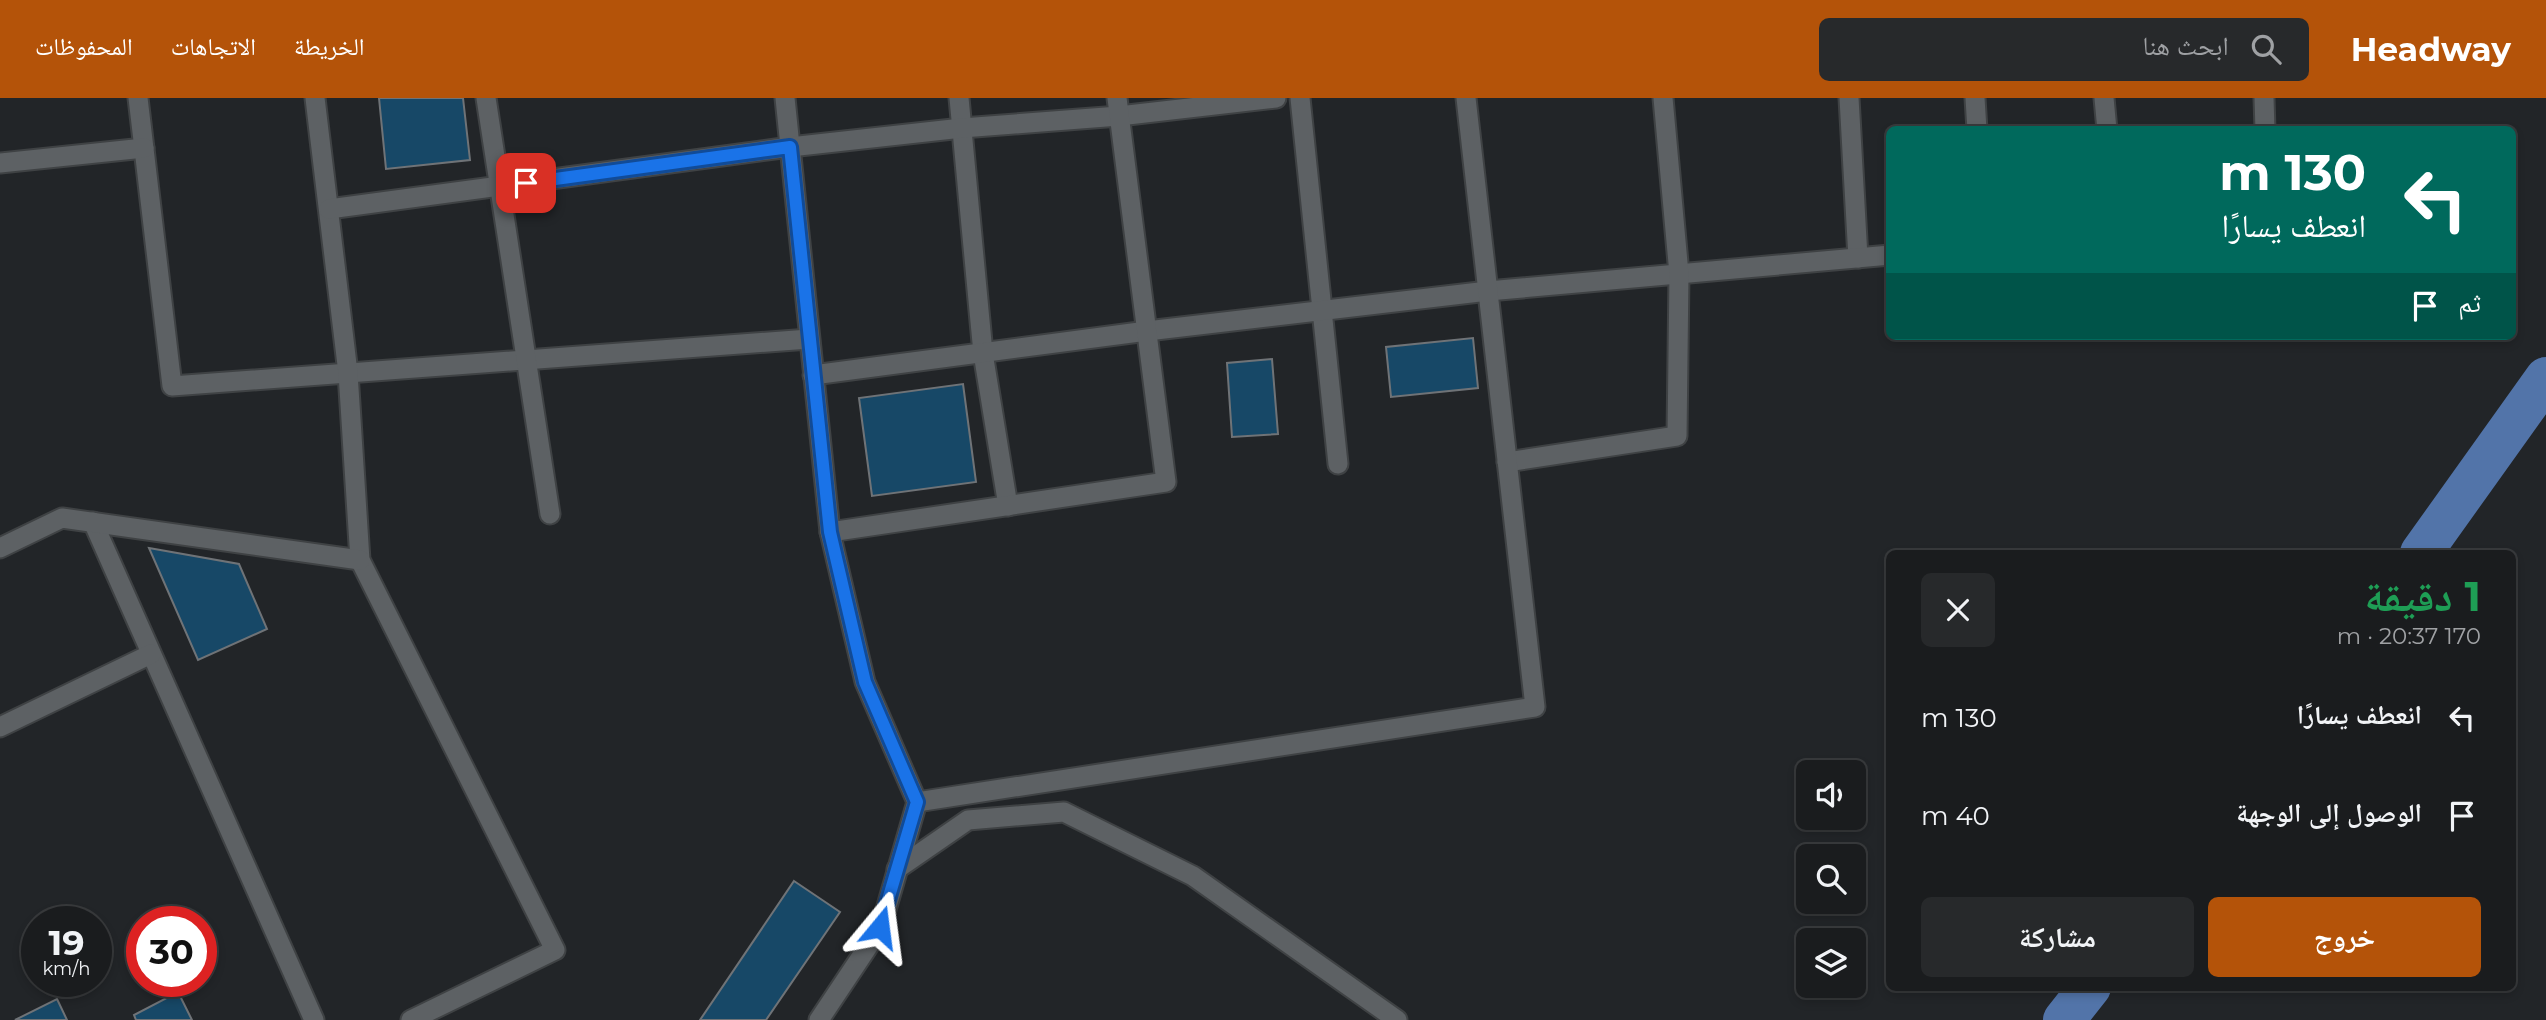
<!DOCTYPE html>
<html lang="ar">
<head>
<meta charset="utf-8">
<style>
	:root { --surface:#1a1c1e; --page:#27292b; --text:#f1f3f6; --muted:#9fa1a4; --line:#383a3c; --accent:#b45309 }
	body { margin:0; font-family:Montserrat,"Noto Naskh Arabic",sans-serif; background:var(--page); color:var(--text); direction:rtl; height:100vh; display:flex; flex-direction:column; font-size:26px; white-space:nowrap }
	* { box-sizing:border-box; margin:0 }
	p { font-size:23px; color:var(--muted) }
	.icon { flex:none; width:38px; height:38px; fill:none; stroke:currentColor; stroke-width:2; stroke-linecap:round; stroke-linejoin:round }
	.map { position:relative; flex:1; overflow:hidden; direction:ltr }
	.sheet { position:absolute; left:1886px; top:452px; width:630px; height:441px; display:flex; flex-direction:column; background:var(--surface); border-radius:10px; box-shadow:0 4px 10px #0003,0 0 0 2px var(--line); direction:rtl }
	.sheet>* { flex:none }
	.banner { position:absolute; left:1886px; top:28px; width:630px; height:214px; border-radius:10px; box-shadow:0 4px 10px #0003,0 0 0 2px var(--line); direction:rtl; background:#00695c; color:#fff; overflow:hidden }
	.tools { position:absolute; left:1796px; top:662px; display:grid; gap:14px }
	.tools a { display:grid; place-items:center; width:70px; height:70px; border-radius:10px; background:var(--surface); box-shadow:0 4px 10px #0003,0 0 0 2px var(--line); font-size:35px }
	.speed { position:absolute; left:21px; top:808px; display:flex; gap:14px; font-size:35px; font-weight:700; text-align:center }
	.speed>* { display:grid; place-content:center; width:91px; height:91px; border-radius:50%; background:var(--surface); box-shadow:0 4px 10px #0003,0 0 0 2px var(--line); line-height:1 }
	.speed small { font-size:18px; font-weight:400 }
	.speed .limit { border:10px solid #d22; background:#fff; color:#111 }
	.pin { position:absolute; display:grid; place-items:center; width:60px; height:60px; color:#fff; margin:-30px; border-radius:14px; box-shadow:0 4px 10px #0006 }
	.me { position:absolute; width:77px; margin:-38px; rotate:16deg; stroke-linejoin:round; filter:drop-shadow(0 0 5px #0008) }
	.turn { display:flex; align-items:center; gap:24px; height:147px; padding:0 35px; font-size:32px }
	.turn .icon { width:91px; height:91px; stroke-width:2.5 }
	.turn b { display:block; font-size:49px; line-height:60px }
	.then { display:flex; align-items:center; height:66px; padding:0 35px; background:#0003; gap:14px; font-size:26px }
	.round { display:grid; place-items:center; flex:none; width:74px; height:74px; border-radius:10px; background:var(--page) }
	.summary { display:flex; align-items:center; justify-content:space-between; height:119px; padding:0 35px }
	h1 { font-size:42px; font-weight:700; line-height:52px; color:#1e9e55 }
	.primary-button { display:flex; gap:14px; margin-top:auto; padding:14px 35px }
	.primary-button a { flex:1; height:80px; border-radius:10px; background:var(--accent); color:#fff; font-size:28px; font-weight:700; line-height:80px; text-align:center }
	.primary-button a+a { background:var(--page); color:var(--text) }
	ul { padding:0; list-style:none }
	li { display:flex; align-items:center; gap:21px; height:98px; padding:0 35px }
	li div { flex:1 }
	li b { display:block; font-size:26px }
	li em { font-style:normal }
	header { display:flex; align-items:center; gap:42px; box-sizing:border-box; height:98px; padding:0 35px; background:var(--accent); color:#fff }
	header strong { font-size:33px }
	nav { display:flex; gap:38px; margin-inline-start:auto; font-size:24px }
	.search { width:490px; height:63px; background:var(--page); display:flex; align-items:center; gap:18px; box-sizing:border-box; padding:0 24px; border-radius:10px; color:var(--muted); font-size:26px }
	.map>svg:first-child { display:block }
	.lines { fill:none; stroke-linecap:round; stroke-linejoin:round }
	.canal { stroke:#5274a9; stroke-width:42 }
	.building { fill:#174867; stroke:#6f7377; stroke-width:2 }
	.minor-casing { stroke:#3f4244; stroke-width:23 }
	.minor { stroke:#5d6164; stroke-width:19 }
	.route-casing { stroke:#114b97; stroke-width:18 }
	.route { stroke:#1a73e8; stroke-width:12 }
</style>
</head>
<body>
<header>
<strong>Headway</strong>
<div class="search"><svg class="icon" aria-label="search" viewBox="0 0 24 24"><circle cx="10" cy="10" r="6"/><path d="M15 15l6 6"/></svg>ابحث هنا</div>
<nav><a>الخريطة</a><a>الاتجاهات</a><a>المحفوظات</a></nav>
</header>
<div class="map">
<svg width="2546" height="922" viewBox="0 0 2546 922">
	<rect width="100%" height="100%" fill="#222528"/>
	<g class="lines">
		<g class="canal">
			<path d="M2421,455L2546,280"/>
			<path d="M2064,922L2090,889"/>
		</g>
	</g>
	<g class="building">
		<path d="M379,0H463L470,62L386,71Z"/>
		<path d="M1473,240L1478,290L1391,299L1386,249Z"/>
		<path d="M1272,261L1278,336L1232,339L1227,265Z"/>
		<path d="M963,286L976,384L872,398L859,300Z"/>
		<path d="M149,450L239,466L267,531L198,562Z"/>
		<path d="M794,783L840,814L766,922H700Z"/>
		<path d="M178,894L192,922H136L134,917Z"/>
		<path d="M57,901L67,922H15Z"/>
	</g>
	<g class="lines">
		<defs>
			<g id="minor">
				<path d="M138,0L172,288L809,241"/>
				<path d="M315,0L348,275L360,462L555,852L411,922"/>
				<path d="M486,0L550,416"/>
				<path d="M785,0L830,434L865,584L917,704L881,829L819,922"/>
				<path d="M959,0L983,255L1008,408"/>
				<path d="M1300,0L1338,366"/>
				<path d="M1849,0L1858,160"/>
				<path d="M1975,0L1977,32"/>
				<path d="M2104,0L2107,32"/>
				<path d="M2264,0L2265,32"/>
				<path d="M0,65L144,50"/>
				<path d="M329,111L790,49L962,30L1119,18L1276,0"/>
				<path d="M813,277L1147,233L1488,193L1890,157"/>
				<path d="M1507,364L1677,338L1679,176L1663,0"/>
				<path d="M93,424L314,922"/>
				<path d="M830,434L1166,384L1117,0"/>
				<path d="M0,450L62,420L360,462"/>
				<path d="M0,629L151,556"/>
				<path d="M917,704L1535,609L1466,0"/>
				<path d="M897,771L968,722L1064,714L1193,778L1397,922"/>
			</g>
		</defs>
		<use href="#minor" class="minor-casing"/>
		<use href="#minor" class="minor"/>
	</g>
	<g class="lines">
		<defs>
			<path id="route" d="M526,85L790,49L830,434L865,584L917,704L880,829"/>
		</defs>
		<use href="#route" class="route-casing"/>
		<use href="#route" class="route"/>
	</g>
</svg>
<div class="tools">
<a><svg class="icon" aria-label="sound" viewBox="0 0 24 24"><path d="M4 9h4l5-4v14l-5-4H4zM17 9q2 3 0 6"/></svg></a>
<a><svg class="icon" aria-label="search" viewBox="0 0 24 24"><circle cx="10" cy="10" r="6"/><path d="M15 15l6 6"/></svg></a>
<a><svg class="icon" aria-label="layers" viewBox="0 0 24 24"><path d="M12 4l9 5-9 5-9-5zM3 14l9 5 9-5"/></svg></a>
</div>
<div class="speed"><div>19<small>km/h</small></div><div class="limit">30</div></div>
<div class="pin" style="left:526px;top:85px;background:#d93025"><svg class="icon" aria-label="arrive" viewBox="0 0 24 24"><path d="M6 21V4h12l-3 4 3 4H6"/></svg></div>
<svg class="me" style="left:880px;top:829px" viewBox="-20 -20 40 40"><path d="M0-17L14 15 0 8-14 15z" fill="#1a73e8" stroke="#fff" stroke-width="4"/></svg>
<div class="banner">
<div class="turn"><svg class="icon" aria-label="left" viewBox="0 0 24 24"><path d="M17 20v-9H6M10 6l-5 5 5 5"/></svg><div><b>130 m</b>انعطف يسارًا</div></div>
<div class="then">ثم<svg class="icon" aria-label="arrive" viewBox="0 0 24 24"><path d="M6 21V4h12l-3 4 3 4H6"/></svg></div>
</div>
<section class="sheet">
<div class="summary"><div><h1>1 دقيقة</h1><p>170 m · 20:37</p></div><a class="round"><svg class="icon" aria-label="close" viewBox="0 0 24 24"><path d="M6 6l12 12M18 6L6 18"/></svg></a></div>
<ul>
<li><svg class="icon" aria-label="left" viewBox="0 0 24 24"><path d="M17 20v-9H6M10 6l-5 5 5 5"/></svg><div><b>انعطف يسارًا</b></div><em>130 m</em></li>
<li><svg class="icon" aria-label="arrive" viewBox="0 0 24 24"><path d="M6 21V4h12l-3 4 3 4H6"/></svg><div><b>الوصول إلى الوجهة</b></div><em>40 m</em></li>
</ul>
<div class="primary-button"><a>خروج</a><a>مشاركة</a></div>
</section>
</div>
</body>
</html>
